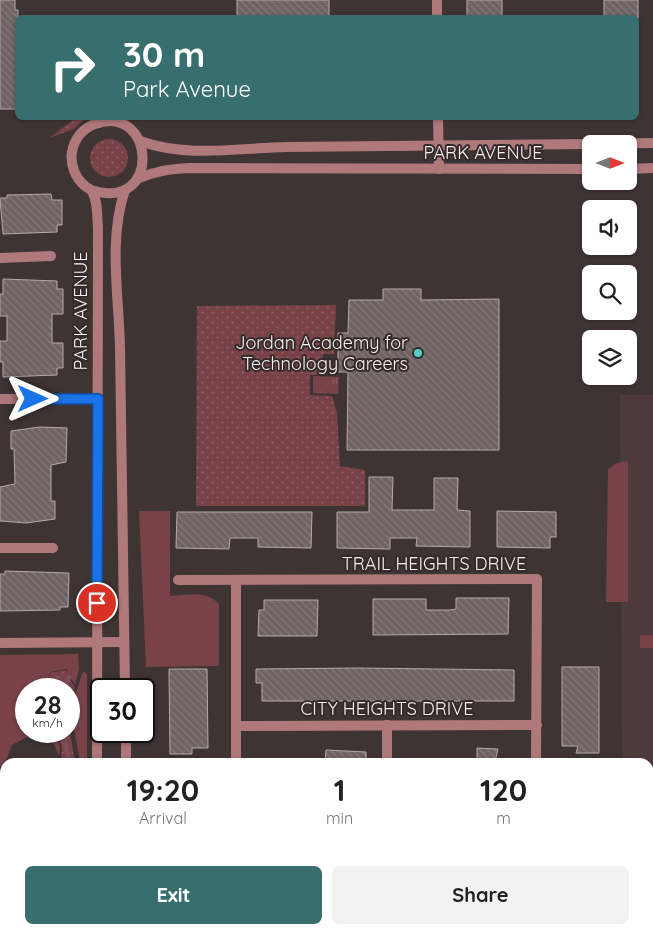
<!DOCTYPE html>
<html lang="en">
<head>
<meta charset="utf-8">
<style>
	:root { --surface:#fff; --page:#f2f2f2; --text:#222; --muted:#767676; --accent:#386f6e }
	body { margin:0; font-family:Quicksand,sans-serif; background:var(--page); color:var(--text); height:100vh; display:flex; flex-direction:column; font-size:19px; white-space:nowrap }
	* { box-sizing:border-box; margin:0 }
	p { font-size:16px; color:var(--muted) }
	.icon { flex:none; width:28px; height:28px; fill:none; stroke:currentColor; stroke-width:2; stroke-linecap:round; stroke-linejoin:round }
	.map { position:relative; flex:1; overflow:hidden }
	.details { position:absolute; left:0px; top:758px; width:654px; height:176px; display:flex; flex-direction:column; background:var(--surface); border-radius:15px 15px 0 0; box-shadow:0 1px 4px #0004 }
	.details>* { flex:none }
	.banner { position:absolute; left:15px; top:15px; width:624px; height:105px; border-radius:8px; box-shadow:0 1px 4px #0004; background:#386f6e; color:#fff; overflow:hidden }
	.needle { width:32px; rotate:90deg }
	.controls { position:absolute; left:582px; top:135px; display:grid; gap:10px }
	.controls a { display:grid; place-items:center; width:55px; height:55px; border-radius:8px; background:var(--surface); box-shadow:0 1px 4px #0004; font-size:25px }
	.speed { position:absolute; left:15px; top:678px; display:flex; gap:10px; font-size:25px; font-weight:700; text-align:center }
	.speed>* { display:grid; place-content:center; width:65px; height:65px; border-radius:50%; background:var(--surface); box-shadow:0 1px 4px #0004; line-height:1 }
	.speed small { font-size:12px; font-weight:400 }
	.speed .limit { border:2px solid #111; border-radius:8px; background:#fff; color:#111 }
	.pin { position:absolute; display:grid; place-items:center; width:42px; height:42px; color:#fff; margin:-21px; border:2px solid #fff; border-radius:50%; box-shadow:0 1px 5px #0007 }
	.me { position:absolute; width:55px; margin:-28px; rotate:90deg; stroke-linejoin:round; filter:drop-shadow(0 0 4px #0008) }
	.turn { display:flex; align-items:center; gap:18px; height:105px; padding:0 25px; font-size:22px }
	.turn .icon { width:65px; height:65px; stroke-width:2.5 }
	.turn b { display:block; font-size:35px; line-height:42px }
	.eta { display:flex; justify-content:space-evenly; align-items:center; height:85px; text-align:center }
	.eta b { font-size:30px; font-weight:800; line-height:35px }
	.action { display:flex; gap:10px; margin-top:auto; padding:10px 25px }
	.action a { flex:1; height:58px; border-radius:8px; background:var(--accent); color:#fff; font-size:20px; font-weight:800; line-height:58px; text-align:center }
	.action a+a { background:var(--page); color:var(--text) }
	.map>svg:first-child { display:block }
	.built { fill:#4d3b3c }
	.grass { fill:#784247 }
	.park { fill:url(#park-tufts) }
	.garden { fill:url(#garden-dots) }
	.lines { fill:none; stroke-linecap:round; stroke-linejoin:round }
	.stream { stroke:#7e4d57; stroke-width:5 }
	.building { fill:url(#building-back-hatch); stroke:#b7a9aa }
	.minor { stroke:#af787b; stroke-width:10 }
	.tertiary { stroke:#af787b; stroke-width:10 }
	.route-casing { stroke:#114b97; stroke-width:12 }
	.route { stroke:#1a73e8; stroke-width:9 }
	.poi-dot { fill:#52cdcc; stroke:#352a2a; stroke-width:2 }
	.labels { text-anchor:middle; stroke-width:4; stroke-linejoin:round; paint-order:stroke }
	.street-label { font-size:18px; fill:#f7eff0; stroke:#352a2a }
	.poi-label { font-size:18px; fill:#f7eff0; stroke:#352a2a; text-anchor:end }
</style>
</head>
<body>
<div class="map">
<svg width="653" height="933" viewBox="0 0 653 933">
	<defs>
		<pattern id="park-tufts" width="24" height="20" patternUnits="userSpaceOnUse" patternTransform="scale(1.25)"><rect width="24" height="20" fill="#784247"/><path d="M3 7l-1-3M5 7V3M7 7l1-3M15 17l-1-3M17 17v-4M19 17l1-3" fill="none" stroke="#8c5e62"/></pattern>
		<pattern id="garden-dots" width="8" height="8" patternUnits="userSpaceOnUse" patternTransform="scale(1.25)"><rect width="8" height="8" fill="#784247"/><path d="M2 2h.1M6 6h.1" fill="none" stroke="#8c5e62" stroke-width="1.8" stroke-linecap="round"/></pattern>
		<pattern id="building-back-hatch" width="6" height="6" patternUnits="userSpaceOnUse" patternTransform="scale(1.25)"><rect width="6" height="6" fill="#6f6262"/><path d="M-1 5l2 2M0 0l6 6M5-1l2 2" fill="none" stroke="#847979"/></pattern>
	</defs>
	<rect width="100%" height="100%" fill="#3f3434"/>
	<path class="built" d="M620,395H653V933H549V929H649V762H622Z"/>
	<g class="grass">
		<path d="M628,461V602H606L608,469L617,463Z"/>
		<path d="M139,511H170V596C188,595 206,590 219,604V666L146,667Z"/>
		<rect x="640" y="635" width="13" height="13"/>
		<path d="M78,654L79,669L75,685L66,669L51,672L47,680L49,689H26V731H56L60,749L59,756L52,739L31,735L12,745L4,766H0V655Z"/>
		<path d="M83,671L87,674V762H80L72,719V705Z"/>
	</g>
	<g class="park">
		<path d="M313,376L339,377L338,394L313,393Z"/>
		<path d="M130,929H168V933H129Z"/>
	</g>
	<g class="garden">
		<path d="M76,118H85L74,129L49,138Z"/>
		<circle cx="109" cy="158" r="19"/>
		<path d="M336,305L334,354H323L322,375H310V395L332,396L337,412L340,466L365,470V506H196L197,306Z"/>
		<path d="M65,670L71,675V682L75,687L71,697H69V689H50L48,680L51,673Z"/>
		<path d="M69,727L75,762H61L62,749L57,731H69Z"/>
	</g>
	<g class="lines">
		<g class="stream">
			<path d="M65,689L69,677"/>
			<path d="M63,731L69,762"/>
			<path d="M55,933L56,929"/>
		</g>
	</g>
	<g class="building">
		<path d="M0,0H15V10H18V109H0Z"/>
		<rect x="237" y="0" width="92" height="18"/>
		<rect x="467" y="0" width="35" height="18"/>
		<rect x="604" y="0" width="34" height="18"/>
		<path d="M51,194L52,200H62V225H57V232L3,234L0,198H7V195Z"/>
		<path d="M3,279L57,281V289H63V314H52V343H63V368H57V375L3,377V362H0V341H7V316H0V294H3Z"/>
		<path d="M383,289H421V300L499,299V450H347L348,372H338V333H348L349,300H383Z"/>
		<path d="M40,427L67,428L66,462L51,465V501H55V519L26,523L0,521V487L15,484L14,449H11V431Z"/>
		<path d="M369,477H393L392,510H434V478H458L457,510L470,511V547L416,546L417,538H390V549L337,548V512H369Z"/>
		<path d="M497,511L556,512V537H550V548L497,547Z"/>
		<path d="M177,512H312L311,548L258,547V538H230L229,549L176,548Z"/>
		<path d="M5,571L69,573L68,607H60V610L0,611V574H5Z"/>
		<path d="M456,598H509L508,634L373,635V599H426V610H450L456,609Z"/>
		<path d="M264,600H318L317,636H258L259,610H264Z"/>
		<path d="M562,667H599V753H576L578,746H562Z"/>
		<path d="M358,668L514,670V701H262V683H256V669Z"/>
		<path d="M169,669H207L208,748H192V754H170Z"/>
		<path d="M477,748L498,749L495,762H477Z"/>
		<path d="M326,750L366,752V762H325Z"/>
	</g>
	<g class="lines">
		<g class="minor">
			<path d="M437,0V18"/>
			<path d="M438,118L439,169"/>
			<path d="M0,258L51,256"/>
			<path d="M0,399H97"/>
			<path d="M0,548H53"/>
			<path d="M178,580L537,579L536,762"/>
			<path d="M0,643L124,642"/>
			<path d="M387,725V762"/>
			<path d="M237,726L537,725"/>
			<path d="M236,762V581"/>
			<path d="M234,929V933"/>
			<path d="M388,929V933"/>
			<path d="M18,933V929"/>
			<path d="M534,933V929"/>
		</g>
		<g class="tertiary">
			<path d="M140,141C187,158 238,148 287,147C388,146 490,145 591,144"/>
			<path d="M596,144L653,143"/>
			<path d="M629,169L653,168"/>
			<path d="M137,179C155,171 170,169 190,168L591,169"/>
			<path d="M91,190C163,213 155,102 95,124C83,128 74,139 72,152C70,164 75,178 85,186C87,188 89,188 91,190C98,199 97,217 98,227L97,762"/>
			<path d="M125,190C108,240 119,296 120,348C122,461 124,575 125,689"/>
			<path d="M126,731V762"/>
			<path d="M82,933L83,929"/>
			<path d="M113,933L114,929"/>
		</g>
	</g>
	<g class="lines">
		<defs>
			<path id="route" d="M33,399H98L97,603"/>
		</defs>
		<use href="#route" class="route-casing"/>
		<use href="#route" class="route"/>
	</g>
	<circle class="poi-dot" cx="418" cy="353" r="5"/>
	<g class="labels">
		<g class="street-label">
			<text x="483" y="159">PARK AVENUE</text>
			<text transform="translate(81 311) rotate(-90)" y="6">PARK AVENUE</text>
			<text x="434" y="570">TRAIL HEIGHTS DRIVE</text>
			<text x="387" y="715">CITY HEIGHTS DRIVE</text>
		</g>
		<g class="poi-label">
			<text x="408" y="349">Jordan Academy for<tspan x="408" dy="21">Technology Careers</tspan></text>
		</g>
	</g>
</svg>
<div class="controls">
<a><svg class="needle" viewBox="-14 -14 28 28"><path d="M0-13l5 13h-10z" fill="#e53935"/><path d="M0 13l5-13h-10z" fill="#767676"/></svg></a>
<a><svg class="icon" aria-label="sound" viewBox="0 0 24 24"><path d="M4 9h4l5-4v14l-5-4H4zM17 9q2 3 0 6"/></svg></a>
<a><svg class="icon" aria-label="search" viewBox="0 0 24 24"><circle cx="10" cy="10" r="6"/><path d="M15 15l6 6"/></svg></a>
<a><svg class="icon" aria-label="layers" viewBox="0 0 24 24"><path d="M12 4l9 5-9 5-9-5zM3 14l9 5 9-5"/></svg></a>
</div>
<div class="speed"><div>28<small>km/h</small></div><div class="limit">30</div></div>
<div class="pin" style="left:97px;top:603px;background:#d93025"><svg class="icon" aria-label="arrive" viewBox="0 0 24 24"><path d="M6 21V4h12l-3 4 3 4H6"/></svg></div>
<svg class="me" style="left:33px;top:399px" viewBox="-20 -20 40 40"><path d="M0-17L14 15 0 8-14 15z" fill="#1a73e8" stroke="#fff" stroke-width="4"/></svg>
<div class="banner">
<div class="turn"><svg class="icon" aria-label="right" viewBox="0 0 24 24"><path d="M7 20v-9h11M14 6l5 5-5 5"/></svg><div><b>30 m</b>Park Avenue</div></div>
</div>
<section class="details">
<div class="eta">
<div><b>19:20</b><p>Arrival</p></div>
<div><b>1</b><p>min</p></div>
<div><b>120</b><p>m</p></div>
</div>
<div class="action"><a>Exit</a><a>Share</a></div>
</section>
</div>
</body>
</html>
